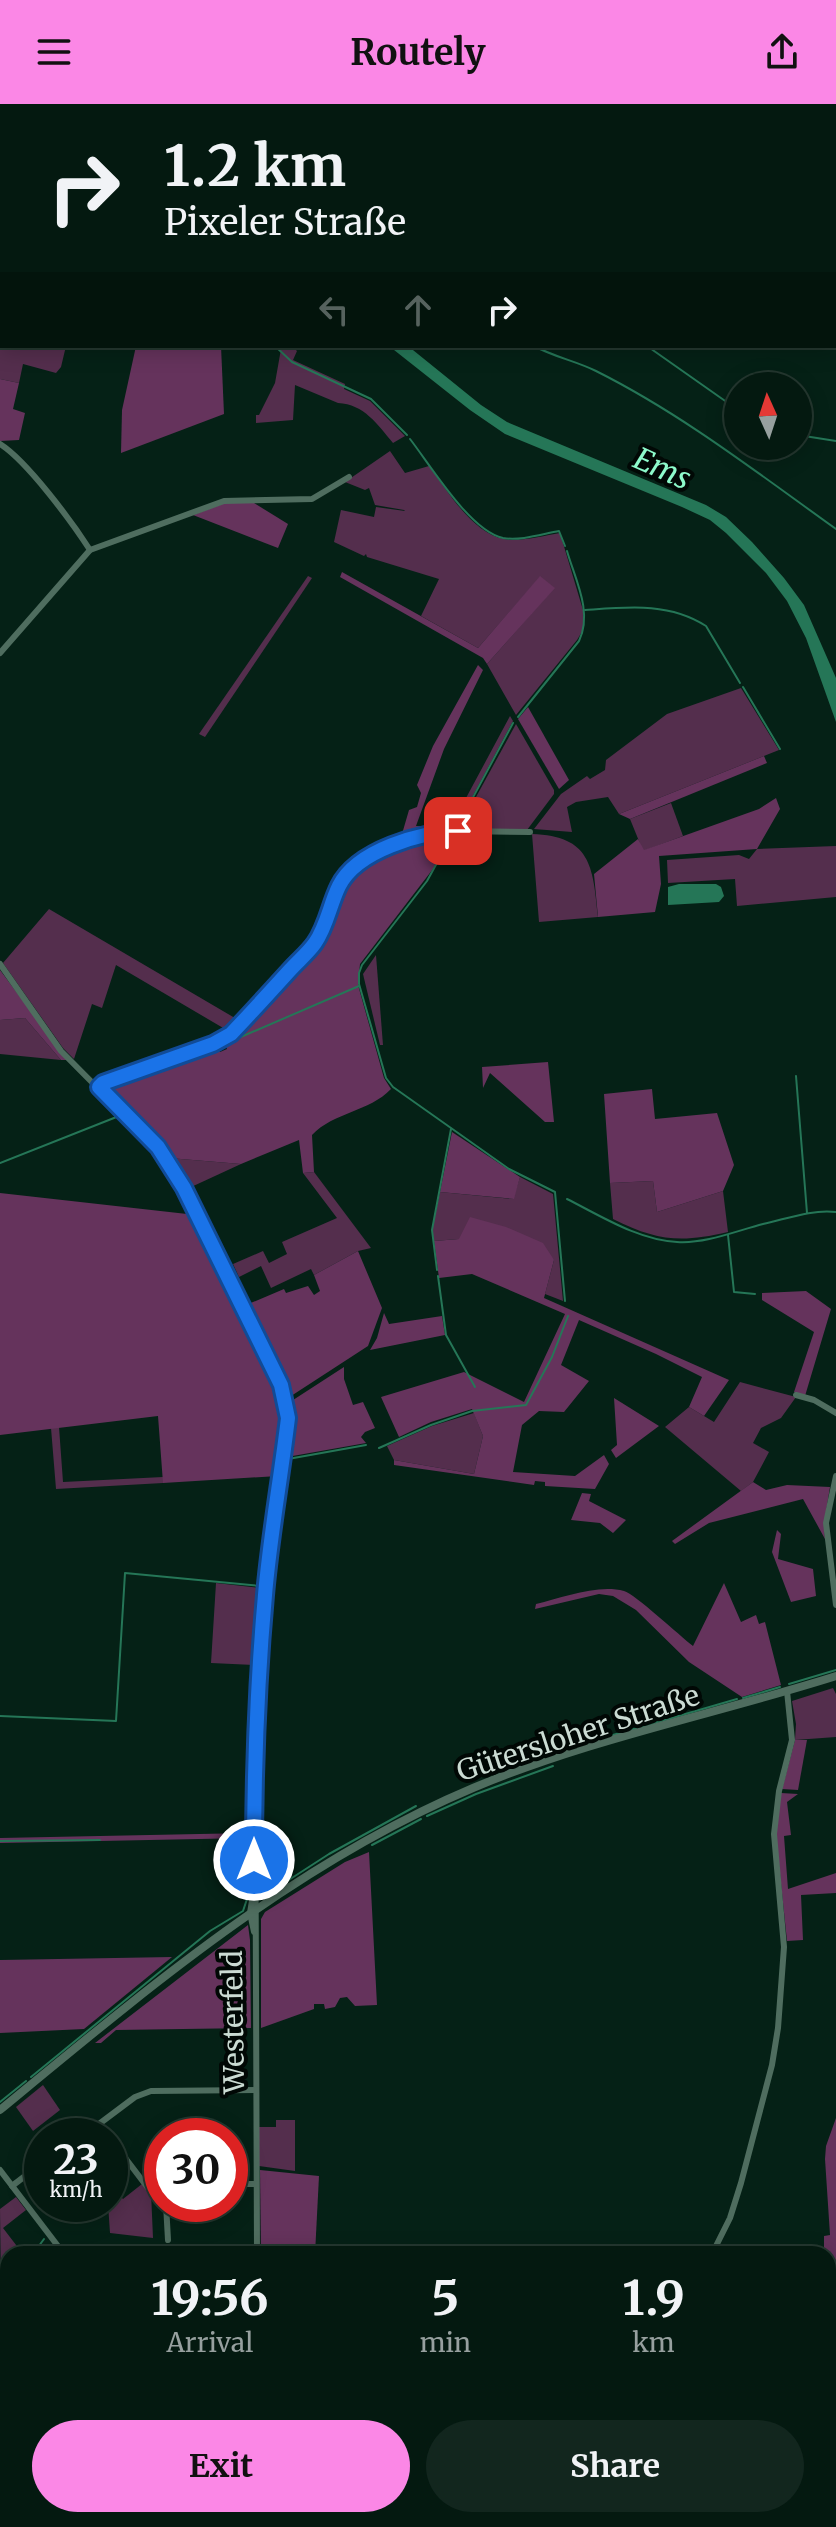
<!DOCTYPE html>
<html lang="en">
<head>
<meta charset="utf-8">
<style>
	:root { --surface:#041910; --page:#12261e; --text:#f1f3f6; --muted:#97a09f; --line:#253830; --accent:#fb87e6 }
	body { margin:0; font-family:Merriweather,serif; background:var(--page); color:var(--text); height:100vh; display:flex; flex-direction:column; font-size:30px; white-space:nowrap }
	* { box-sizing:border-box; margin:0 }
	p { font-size:26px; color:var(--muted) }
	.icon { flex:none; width:44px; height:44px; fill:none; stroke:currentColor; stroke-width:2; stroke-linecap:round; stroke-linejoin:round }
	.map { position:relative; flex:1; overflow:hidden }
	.drawer { position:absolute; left:0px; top:2142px; width:836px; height:282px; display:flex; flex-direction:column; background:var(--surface); border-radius:24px 24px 0 0; box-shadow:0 4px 20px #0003,0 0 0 2px var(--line) }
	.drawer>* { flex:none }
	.top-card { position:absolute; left:0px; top:0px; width:836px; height:244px; box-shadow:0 4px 20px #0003,0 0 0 2px var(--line); background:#041910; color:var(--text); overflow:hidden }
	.needle { width:52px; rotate:357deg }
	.controls { position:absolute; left:724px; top:268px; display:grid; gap:16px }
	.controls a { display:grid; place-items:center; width:88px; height:88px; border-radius:50%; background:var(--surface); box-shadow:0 4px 20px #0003,0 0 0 2px var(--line); font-size:40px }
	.speed { position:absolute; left:24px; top:2014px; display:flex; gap:16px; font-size:40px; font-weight:700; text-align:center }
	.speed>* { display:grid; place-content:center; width:104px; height:104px; border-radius:50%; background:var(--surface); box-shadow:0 4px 20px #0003,0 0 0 2px var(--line); line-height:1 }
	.speed small { font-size:20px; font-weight:400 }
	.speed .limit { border:12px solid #d22; background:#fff; color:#111 }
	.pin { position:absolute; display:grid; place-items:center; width:68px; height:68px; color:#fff; margin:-34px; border-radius:16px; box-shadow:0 4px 12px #0006 }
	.me { position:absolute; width:88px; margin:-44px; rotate:0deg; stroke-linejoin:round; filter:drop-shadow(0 0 6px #0008) }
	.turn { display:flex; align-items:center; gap:28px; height:168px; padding:0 32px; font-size:36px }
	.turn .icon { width:104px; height:104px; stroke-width:2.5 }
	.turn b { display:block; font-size:56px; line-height:68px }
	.lanes { display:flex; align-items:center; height:76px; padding:0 32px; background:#0003; justify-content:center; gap:40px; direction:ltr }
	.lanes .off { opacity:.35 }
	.eta { display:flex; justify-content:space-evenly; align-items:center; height:136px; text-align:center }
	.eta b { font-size:48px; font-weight:700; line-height:56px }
	.button { display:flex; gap:16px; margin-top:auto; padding:16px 32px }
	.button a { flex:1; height:92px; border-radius:48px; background:var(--accent); color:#111; font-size:32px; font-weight:700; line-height:92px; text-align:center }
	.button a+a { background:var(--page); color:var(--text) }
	header { display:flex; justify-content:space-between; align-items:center; height:104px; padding:0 32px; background:var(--accent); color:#111; font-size:36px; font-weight:700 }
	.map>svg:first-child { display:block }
	.green { fill:#542e4d }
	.forest { fill:#65335c }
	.water { fill:#257657 }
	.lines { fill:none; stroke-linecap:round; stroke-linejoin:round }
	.stream { stroke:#257657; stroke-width:2 }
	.minor { stroke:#4f6d5f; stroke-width:6 }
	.secondary { stroke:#4f6d5f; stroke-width:8 }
	.route-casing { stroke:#114b97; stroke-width:20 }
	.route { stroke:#1a73e8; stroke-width:14 }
	.labels { text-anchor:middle; stroke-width:8; stroke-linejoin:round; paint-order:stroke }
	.street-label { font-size:28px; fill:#cbdbd3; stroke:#010805 }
	.water-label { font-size:30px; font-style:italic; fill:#8dfacb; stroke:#010805 }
</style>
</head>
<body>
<header><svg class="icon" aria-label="menu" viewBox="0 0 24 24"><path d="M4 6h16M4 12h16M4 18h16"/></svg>Routely<svg class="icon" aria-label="share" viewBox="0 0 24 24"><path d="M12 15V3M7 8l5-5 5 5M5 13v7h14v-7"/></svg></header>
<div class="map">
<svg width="836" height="2423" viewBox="0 0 836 2423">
	<rect width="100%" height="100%" fill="#052116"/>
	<g class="green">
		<path d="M77,0H836V126H834V2H80Z"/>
		<path d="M0,233H2V242H66L61,263L56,269L23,260L19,279L0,275Z"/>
		<path d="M278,242H292L297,247L293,256L345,280L344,285L370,297L405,332L393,339C378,321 364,300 338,299L295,281L293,316L256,319V311H259L275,279L281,245Z"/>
		<path d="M390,347L405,369L429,362C447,386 472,429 504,435C522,438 542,432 560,429L583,506V526L577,536L516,611L487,560L554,484L540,473L478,544L421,512L439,475L367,453L366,450L364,452L334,438L341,406L374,413L376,403L405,407L404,406L375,401L369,384L365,386L345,378Z"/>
		<path d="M308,472L312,474L205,633L199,630Z"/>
		<path d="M741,584L779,646L619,710L608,693L576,698L567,703L572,728L534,725L561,690L587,672L590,675L605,666L606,656L667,610Z"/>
		<path d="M510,612L513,617L455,725L438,727V722H451Z"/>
		<path d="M516,620L554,686V690L527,726L459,724Z"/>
		<path d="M671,699L683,732L643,747L630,715Z"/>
		<path d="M532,730C591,732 593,762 598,813L539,818Z"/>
		<path d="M836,742V793L737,802L735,775L668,779L667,756L739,751L749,755L757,745Z"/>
		<path d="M49,805L240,917L230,928L116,861L102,904L92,900L74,955L63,944L3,859Z"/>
		<path d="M376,851L383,941H380L363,870Z"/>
		<path d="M25,914L61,956L0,950V916Z"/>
		<path d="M169,1054L241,1060L189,1084Z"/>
		<path d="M314,1068L371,1144L358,1147L314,1171L311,1165L271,1184L261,1162L239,1173L233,1160L263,1147L269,1159L287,1150L282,1138L337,1114L303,1069Z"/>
		<path d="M520,1073L553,1090L563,1197L545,1190L554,1156L459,1135L434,1137L432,1126L440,1088L513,1095Z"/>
		<path d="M653,1077L657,1108L723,1087L728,1128C681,1139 657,1137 613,1115L610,1079Z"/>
		<path d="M740,1278L796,1293L781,1314L761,1324L753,1339L769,1348L753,1378L741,1387L665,1323L689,1303L714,1318Z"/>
		<path d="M474,1309L483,1332L474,1370L394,1356L387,1342L432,1322Z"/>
		<path d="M59,1323L63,1378L163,1373V1379L56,1385L51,1324Z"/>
		<path d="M216,1479L260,1484L254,1561L211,1559Z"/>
		<path d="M833,1584L836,1590V1633L795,1636L796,1620L792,1597Z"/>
		<path d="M43,1981L60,2006L33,2027L16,2003Z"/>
		<path d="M276,2016H295V2067L259,2062V2023H276Z"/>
		<path d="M142,2080L149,2088H151L153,2134L110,2129L108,2100L119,2091L123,2095Z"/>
		<path d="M16,2093L26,2106L3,2124L23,2150H8V2177L1,2186L0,2105Z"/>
	</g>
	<g class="forest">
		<path d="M136,242H221L224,310L121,349L122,306Z"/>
		<path d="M0,275L19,279L13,305L25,309L19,336L0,337Z"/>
		<path d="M225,399H254L288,420L278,444L193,411Z"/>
		<path d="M342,468L478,544L540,472L555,484L487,560L483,554L340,473Z"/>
		<path d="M478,561L483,566L444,645L416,722H438V727L406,734L402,730L409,706L417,703L421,689L417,681L433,642Z"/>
		<path d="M528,603L569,676L559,685L518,615Z"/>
		<path d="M764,652L767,659L630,715L619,710Z"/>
		<path d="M776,694L780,705L757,745L659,752L661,780L655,808L598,813L594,770L638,735L644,746L759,705Z"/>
		<path d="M453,729L436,761L360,860L358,881L384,974L391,985C369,1008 334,1008 312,1031L314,1068L303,1069L299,1036L241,1060L169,1054L106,984L216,945L220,948L227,945L224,937L305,853L346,774L378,750L399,741Z"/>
		<path d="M0,866L67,956H61L25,914L0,916Z"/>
		<path d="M548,958L554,1018H545L490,969L483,984L482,963Z"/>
		<path d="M652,985L655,1015L717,1009L734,1061L723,1087L657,1108L653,1077L610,1079L604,990Z"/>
		<path d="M452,1028L520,1073L514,1095L440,1088Z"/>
		<path d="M0,1089L196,1111L277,1282L284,1315L278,1372L163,1379L158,1312L0,1331Z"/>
		<path d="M470,1113L506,1123L543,1139L554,1156L544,1194L729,1276L704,1312L689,1303L702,1273L656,1250L579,1216L561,1261L589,1277L564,1308L539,1307L522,1321L513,1368L575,1372L604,1351L609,1360L595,1385L545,1382V1378L535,1377L534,1381L394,1361V1356L474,1370L483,1332L472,1305L431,1318L399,1333L381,1293L464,1268L524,1298L565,1210L472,1170L439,1174L434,1137L459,1135Z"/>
		<path d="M358,1147L382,1204L368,1242L288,1294L246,1201L284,1185L286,1189L308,1182L314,1191L320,1187L314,1171Z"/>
		<path d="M806,1187L831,1205L805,1292L794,1288L814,1228L762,1196V1189Z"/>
		<path d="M384,1209L389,1220L442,1212L445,1231L370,1246L377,1234Z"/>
		<path d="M344,1263V1275L353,1301L363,1298L375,1324L365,1328L361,1333L366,1339L287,1353L292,1313L290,1298Z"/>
		<path d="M614,1294L659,1322L616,1354L611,1346L617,1341Z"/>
		<path d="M753,1378L766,1386L787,1381L830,1383L824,1420L825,1435L803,1395L709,1419L675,1440L672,1437Z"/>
		<path d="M582,1389L591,1390L589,1397L626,1416L613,1429L600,1419L571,1416Z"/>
		<path d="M777,1426L781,1430L778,1455L813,1465L816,1492L791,1498L772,1448Z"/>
		<path d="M724,1479L741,1518L756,1511L759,1520L765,1518L781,1581L742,1593L689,1558L636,1506L613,1492L599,1490L535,1505L536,1500C562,1494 597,1480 624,1487C635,1490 680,1532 693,1542Z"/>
		<path d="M795,1636H807L798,1686L782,1685Z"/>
		<path d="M781,1689L798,1690L787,1698L791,1731L784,1732L788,1785L836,1769V1789L801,1791L803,1836L787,1837L776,1731Z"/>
		<path d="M249,1729V1734L0,1739V1734Z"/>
		<path d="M369,1748L377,1901L355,1902L347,1893L340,1894L335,1903L325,1905L324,1900H314V1905L261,1924V1815L265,1808L345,1758Z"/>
		<path d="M248,1821L250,1836L251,1924L116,1926L101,1939H95Z"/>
		<path d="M172,1853L84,1925L0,1929V1856Z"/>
		<path d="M836,2014V2229L828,2196V2150H824V2132L830,2131L825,2055L826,2042Z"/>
		<path d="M260,2066L319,2072L315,2150H261Z"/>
	</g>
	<g class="water">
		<path d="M389,242H408L481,301L507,318L706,401L726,413L752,438L784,474L804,501L836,574V618L806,534L787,497L766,469L726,429L710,416L682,403L505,330L470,306Z"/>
		<path d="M679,780H716L721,783L724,792L719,798L668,801V783Z"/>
	</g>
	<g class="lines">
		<g class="stream">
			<path d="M245,0L247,2"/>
			<path d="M292,0L294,2"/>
			<path d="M0,76L2,78"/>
			<path d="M834,216H836"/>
			<path d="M275,242L292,258L371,295L407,331"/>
			<path d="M534,242C554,253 576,257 596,267C682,310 759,370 836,425"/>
			<path d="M647,242L738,306"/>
			<path d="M682,244L683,242"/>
			<path d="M798,331L836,337"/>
			<path d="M410,335C431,362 470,427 503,434C521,437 542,430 559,427L565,442"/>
			<path d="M585,506C627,503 669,498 706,522L740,579"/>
			<path d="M743,583L780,645"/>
			<path d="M518,613L579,537C593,508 575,475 567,447"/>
			<path d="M457,723L513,619"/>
			<path d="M453,730L427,777L362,861L359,869V880L386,974L393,983L509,1065L555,1088L565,1197"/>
			<path d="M220,942L359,882"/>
			<path d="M796,972L807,1109"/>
			<path d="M106,982L215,944"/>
			<path d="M0,1059L119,1012V1009"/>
			<path d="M567,1095C601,1112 638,1136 677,1138C705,1140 736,1127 763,1120C786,1115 812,1105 836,1108"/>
			<path d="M728,1131L734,1188L755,1190"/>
			<path d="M437,1166L432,1126L451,1025"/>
			<path d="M438,1172L446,1231L475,1283"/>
			<path d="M379,1344L431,1321L472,1307L526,1301L552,1253L568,1212"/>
			<path d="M288,1355L366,1341"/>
			<path d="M789,1580L836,1566"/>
			<path d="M743,1594L780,1583"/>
			<path d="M0,1612L116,1617L125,1469L260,1482"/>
			<path d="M544,1651L737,1595"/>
			<path d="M427,1712L476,1690L553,1662"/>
			<path d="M0,1737L100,1736"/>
			<path d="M372,1741L421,1715"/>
			<path d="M264,1792L329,1750L416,1702"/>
			<path d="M31,1973L210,1827L243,1807L248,1792"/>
			<path d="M0,1998L26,1977"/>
			<path d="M33,2150L44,2135"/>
			<path d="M0,2194L8,2183"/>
			<path d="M0,2325L8,2327"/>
		</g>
		<g class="minor">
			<path d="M0,340C27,357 72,418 90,446"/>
			<path d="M0,549L90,446L224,397L312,395L349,373"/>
			<path d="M0,860L61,947L162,1049L198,1111L281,1281L288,1314L265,1488L255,1623L257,2150"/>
			<path d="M99,983L103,979L213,940L231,930L315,839L325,820L338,784L345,772L355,763L377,748L398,739L425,732L458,727L530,728"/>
			<path d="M796,1291L814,1296L836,1309"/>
			<path d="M836,1372L826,1419L836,1501"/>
			<path d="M254,1784L250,1809L254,1828"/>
			<path d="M109,2032L99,2020L135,1993L151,1987L256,1986"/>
			<path d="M110,2034L148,2084L151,2086L162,2083"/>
			<path d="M0,2066L64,2150"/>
			<path d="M230,2080H256"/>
			<path d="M12,2082L42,2059"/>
			<path d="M166,2100L168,2136"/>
			<path d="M712,2150L730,2114L741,2079L772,1961L778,1924L784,1843L774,1730L779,1687L792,1636L787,1587"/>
			<path d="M828,2251L836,2242"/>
			<path d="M0,2328L8,2331"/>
			<path d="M254,2423L255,2416"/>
		</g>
		<path class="secondary" d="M0,2006C148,1884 295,1759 473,1684C589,1635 716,1610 836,1572"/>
	</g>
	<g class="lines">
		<defs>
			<path id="route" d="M254,1756C254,1667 257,1580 265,1491C270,1432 281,1373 288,1314L281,1281L184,1084L158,1043L99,983L103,979L213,940L231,930C251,909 270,888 290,866C298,857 308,849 315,839C327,822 330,800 339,782C357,746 421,728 458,727"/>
		</defs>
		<use href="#route" class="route-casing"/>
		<use href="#route" class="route"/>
	</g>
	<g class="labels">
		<g class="street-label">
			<text transform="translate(578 1629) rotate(-18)" y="10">Gütersloher Straße</text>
			<text transform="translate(233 1918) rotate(-91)" y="10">Westerfeld</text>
		</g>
		<g class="water-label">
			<text transform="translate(662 365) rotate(24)" y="10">Ems</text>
		</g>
	</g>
</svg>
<div class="controls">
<a><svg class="needle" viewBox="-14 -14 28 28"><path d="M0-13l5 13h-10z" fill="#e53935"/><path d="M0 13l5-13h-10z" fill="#97a09f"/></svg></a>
</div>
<div class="speed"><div>23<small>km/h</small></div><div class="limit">30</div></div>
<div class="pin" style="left:458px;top:727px;background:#d93025"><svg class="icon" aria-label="arrive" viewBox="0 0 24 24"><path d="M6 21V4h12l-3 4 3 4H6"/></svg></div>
<svg class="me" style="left:254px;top:1756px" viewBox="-20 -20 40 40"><circle r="17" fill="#1a73e8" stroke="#fff" stroke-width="3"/><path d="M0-11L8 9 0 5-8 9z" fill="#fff"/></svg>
<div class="top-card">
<div class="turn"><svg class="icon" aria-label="right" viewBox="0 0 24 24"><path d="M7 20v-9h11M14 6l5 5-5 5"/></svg><div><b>1.2 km</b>Pixeler Straße</div></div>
<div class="lanes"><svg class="icon off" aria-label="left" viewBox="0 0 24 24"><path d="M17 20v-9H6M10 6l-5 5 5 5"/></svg><svg class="icon off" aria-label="ahead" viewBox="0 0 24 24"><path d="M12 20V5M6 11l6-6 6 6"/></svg><svg class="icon" aria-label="right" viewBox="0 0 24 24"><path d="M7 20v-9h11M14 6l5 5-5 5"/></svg></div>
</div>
<section class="drawer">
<div class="eta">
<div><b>19:56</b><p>Arrival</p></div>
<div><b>5</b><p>min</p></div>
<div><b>1.9</b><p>km</p></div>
</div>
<div class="button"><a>Exit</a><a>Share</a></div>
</section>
</div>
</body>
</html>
